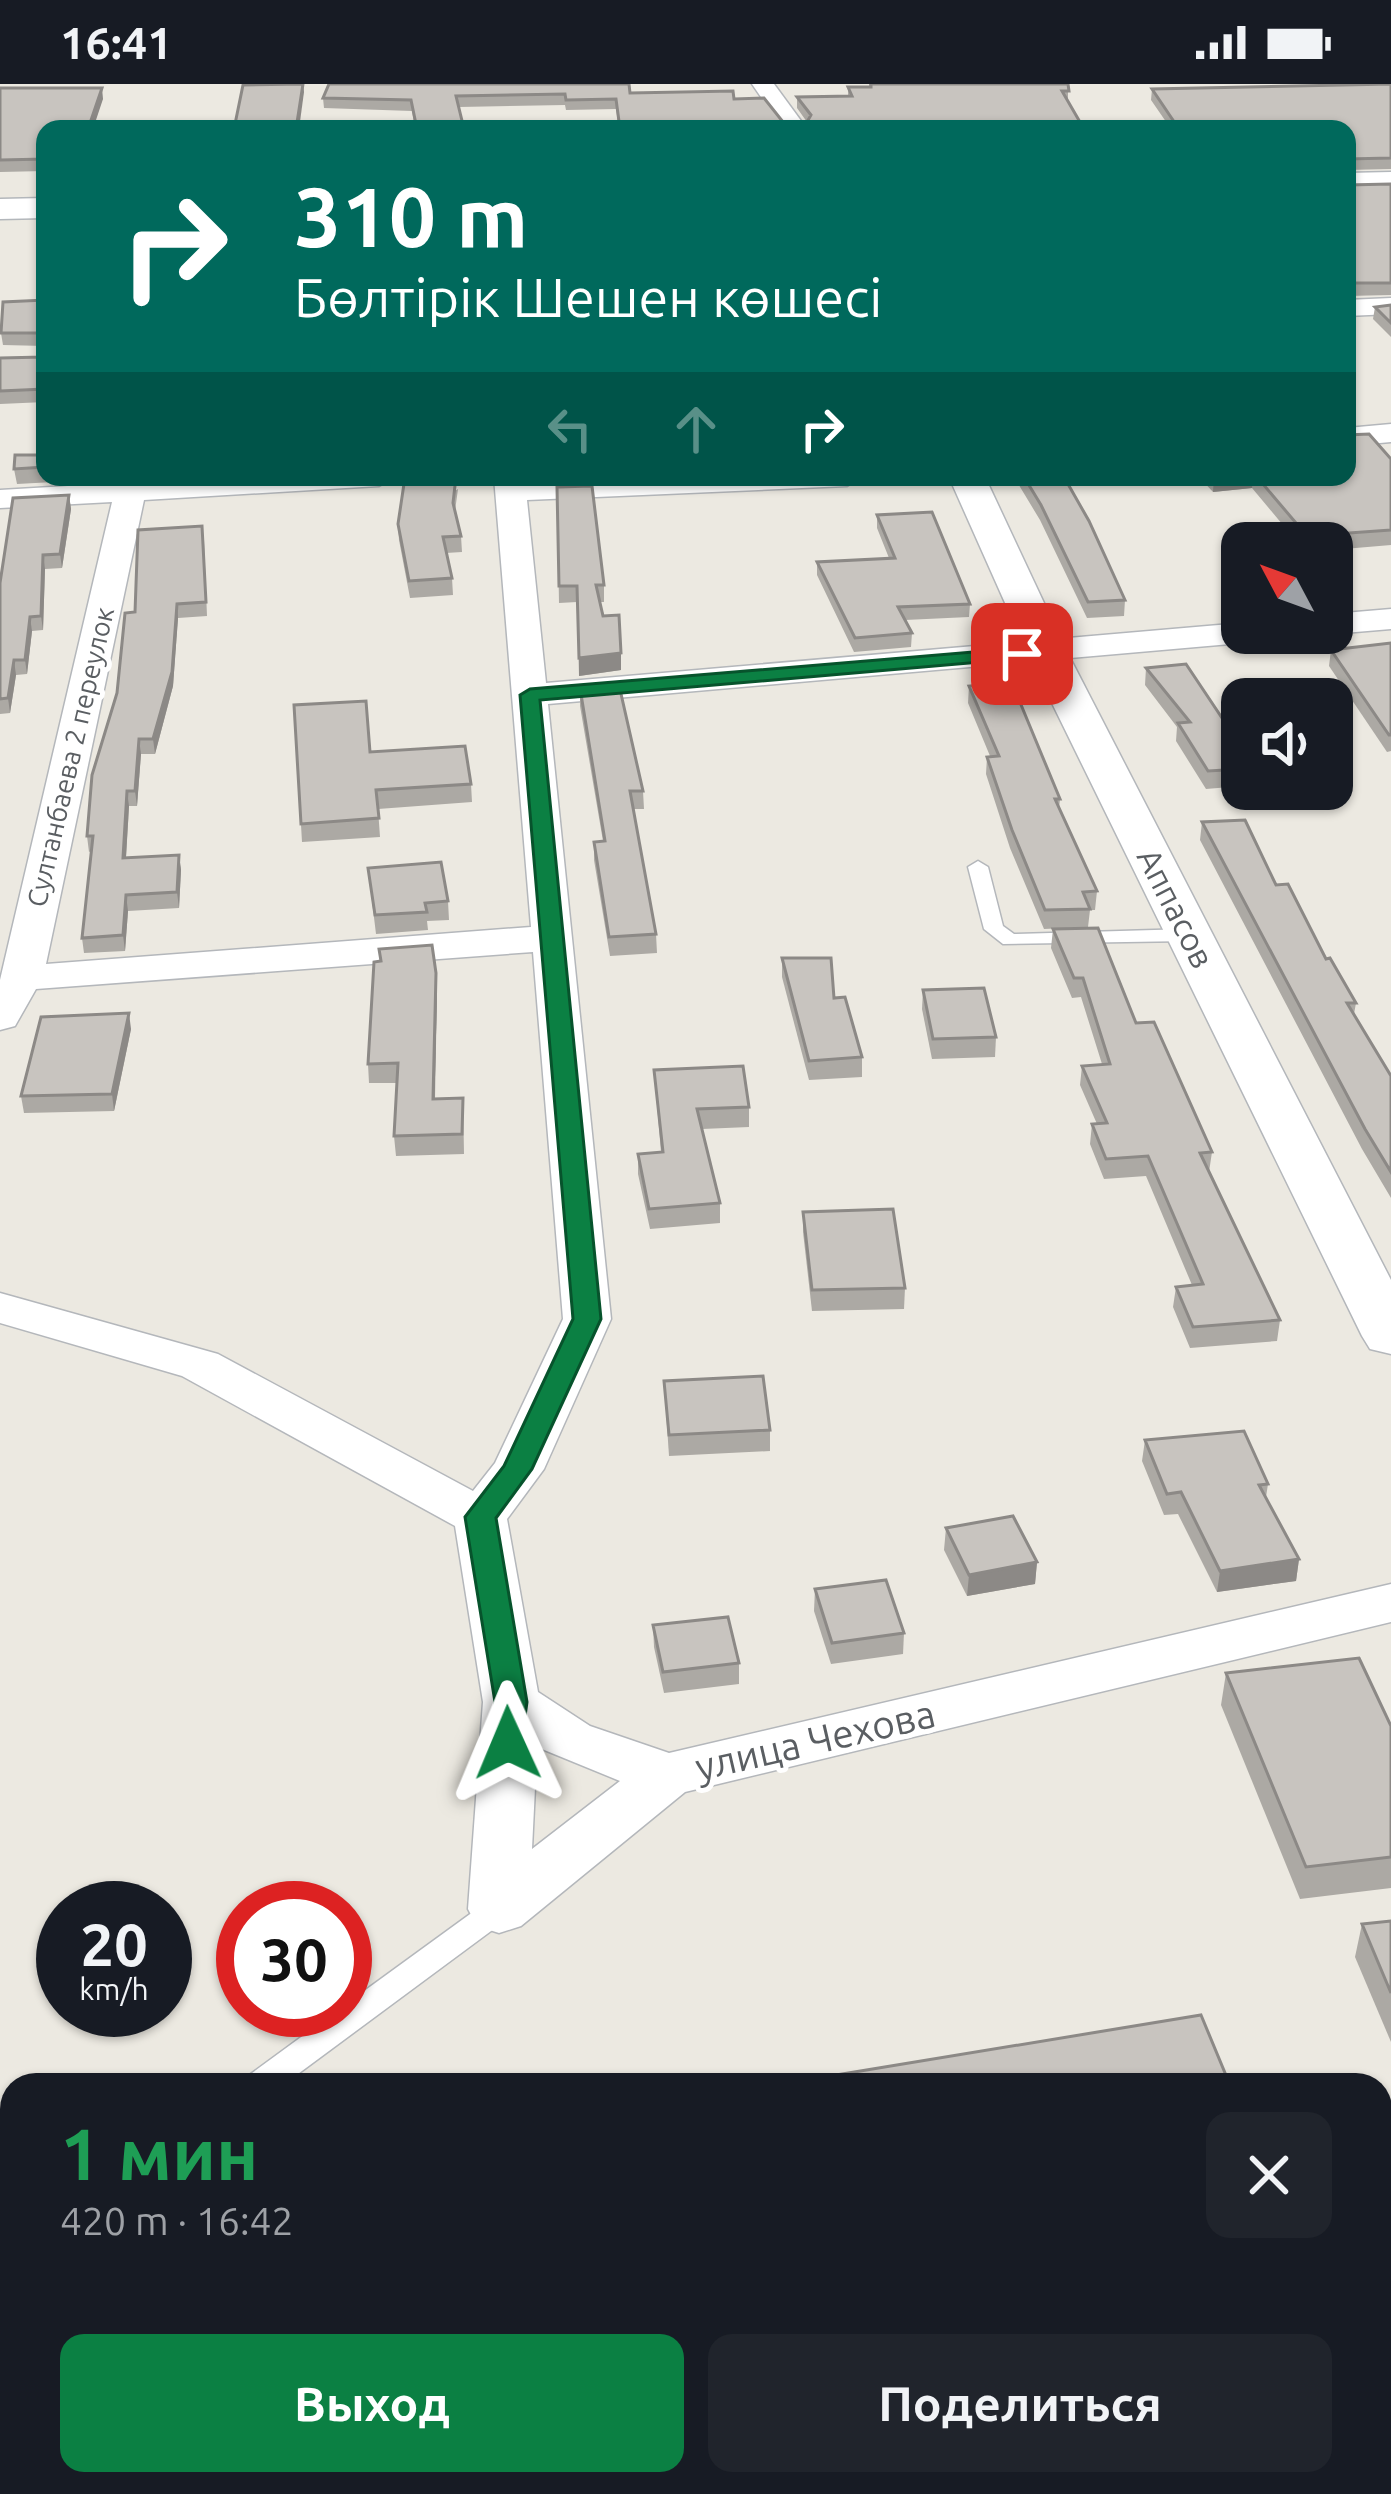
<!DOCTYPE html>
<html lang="ru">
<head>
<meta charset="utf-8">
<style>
	:root { --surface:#171b24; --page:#20242c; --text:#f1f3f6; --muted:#9ea1a6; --accent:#0b8043 }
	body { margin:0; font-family:Ubuntu,sans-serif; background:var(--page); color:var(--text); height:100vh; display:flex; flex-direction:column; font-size:45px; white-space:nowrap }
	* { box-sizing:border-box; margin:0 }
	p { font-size:39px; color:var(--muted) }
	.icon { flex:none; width:66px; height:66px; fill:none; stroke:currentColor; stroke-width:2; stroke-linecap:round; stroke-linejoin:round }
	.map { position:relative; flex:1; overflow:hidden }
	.sheet { position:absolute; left:0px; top:1989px; width:1392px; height:423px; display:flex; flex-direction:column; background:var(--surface); border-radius:36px 36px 0 0; box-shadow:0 3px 9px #0004 }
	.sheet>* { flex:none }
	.guide { position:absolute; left:36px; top:36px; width:1320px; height:366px; border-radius:24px; box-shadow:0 3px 9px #0004; background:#00695c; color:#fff; overflow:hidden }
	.needle { width:78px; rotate:311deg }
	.controls { position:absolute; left:1221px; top:438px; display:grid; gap:24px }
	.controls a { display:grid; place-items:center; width:132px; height:132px; border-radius:24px; background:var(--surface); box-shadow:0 3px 9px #0004; font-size:60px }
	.speed { position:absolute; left:36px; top:1797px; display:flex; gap:24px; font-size:60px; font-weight:700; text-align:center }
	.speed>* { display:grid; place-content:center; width:156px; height:156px; border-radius:50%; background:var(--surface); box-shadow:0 3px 9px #0004; line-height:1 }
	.speed small { font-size:30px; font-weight:400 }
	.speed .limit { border:18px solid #d22; background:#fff; color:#111 }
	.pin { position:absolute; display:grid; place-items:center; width:102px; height:102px; color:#fff; margin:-51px; border-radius:24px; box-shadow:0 6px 18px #0006 }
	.me { position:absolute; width:132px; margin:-66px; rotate:359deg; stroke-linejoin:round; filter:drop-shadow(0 0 9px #0008) }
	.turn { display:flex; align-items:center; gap:42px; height:252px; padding:0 60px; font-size:54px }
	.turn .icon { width:156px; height:156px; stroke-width:2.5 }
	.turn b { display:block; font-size:84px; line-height:102px }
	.lanes { display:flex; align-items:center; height:114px; padding:0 60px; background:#0003; justify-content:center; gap:60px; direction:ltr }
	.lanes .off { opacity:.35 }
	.round { display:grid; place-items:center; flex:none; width:126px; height:126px; border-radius:24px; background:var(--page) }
	.summary { display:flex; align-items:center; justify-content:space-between; height:204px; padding:0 60px }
	h1 { font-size:72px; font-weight:600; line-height:90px; color:#1e9e55 }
	.primary-button { display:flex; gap:24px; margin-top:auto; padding:24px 60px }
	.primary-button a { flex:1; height:138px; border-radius:24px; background:var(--accent); color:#fff; font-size:48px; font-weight:600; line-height:138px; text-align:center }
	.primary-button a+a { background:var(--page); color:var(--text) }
	.status { display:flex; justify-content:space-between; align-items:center; height:84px; padding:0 60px; background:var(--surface); direction:ltr }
	.status svg { height:33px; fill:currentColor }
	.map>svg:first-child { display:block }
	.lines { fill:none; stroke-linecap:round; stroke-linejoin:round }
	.service-casing { stroke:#b4b7bb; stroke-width:3 }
	.minor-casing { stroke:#b4b7bb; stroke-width:3 }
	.tertiary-casing { stroke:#b4b7bb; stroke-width:3 }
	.secondary-casing { stroke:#b3b7bb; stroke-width:3 }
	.service { fill:#fff; fill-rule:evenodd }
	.minor { fill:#fff; fill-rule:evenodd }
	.tertiary { fill:#fff; fill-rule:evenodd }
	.secondary { fill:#fff; fill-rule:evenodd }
	.wall { fill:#aca9a4 }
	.shaded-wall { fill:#8c8986 }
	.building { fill:#c8c4bf; stroke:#8c8986; stroke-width:3 }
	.route { fill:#0b8043; stroke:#07532c; stroke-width:3 }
	.labels { text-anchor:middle; stroke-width:10; stroke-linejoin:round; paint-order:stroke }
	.far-street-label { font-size:27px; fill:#5a5e62; stroke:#fff }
	.street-label { font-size:33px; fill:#5a5e62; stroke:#fff }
	.near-street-label { font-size:39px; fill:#5a5e62; stroke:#fff }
</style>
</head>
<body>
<div class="status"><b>16:41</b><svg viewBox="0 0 49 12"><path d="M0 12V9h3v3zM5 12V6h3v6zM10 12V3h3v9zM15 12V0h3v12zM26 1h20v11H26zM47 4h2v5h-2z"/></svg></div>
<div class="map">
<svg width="1391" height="2410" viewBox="0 0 1391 2410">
	<rect width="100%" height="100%" fill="#ece9e1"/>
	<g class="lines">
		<defs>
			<g id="service">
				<path d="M978,777L988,783L1003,842L1014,850L1189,845L1199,851L1189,857L1003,860L984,845L968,783Z"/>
				<path d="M499,1813L510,1817L514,1825L510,1833L283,2001H243L248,1992L338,1926H345V1921L488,1817Z"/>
				<path d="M12,2167V2202L0,2206V2171Z"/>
			</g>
			<g id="minor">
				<path d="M752,0H774L807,45H783Z"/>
				<path d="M1391,214V230L1347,232V216Z"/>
				<path d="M1391,340V358L1347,362V344Z"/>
				<path d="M220,393H394L379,402L144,416L46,880L531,843L494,393H524L525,397L862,393L847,402L527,416L546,599L1242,539V549H1259L1254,556L1242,559L548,620L611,1235L544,1385L507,1435L538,1608L590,1642L669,1669L1391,1500V1538L685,1708L521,1842L499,1849L477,1842L468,1825L483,1618L455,1442L182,1292L0,1239V1209L218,1270L473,1407L495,1379L563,1235L533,868L36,905L15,942L0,946V896L112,418L0,424V406ZM537,1663L620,1697L532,1765Z"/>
				<path d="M1391,525V545L1332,550L1327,549H1332V530Z"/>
			</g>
			<path id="tertiary" d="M949,393H985L1066,566L1391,1196V1270L1370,1265L1362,1252L1026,566Z"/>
			<g id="secondary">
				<path d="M1391,88V108L1347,109V89Z"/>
				<path d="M45,114V134L0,135V115Z"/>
			</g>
		</defs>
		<use href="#service" class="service-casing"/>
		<use href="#minor" class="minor-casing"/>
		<use href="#tertiary" class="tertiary-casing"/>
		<use href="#secondary" class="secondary-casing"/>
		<use href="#service" class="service"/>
		<use href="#minor" class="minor"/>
		<use href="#tertiary" class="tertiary"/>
		<use href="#secondary" class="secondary"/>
	</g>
	<g class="wall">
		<path d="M869,0H1068V18L1084,45H619L616,25L566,26L565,21L459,23L464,45H415L412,27L324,24L323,14L630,9L734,15L783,38H807L797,24V13L848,12V3H869Z"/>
		<path d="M1391,0V85L1347,86V45H1171L1151,16L1152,5Z"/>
		<path d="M0,4L103,15L45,45V87L0,88Z"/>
		<path d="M1391,100V211L1347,212V101Z"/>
		<path d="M45,216V262L3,261L1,249Z"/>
		<path d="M1391,221V253L1373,235L1375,223Z"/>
		<path d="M45,271V318L0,320V274L43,273Z"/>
		<path d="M45,371V393H72V397L17,400L14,385Z"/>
		<path d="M1391,375V461L1332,466V459H1298L1252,404L1213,408L1199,393H1347Z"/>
		<path d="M1014,393H1064L1125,516L1124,532L1087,534L1040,436Z"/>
		<path d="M557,403L604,501V518H600L621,586L579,592L577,518L559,519Z"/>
		<path d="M458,405L455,427L461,452L462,468L446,469L452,494L453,511L410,514L399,456L398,440Z"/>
		<path d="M69,411L71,425L62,484L45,485L43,546L32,547L27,590L16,591L10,629L0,630V499Z"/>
		<path d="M877,431L970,520L969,533L905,536L912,549L911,563L854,568L817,491V478L889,474L877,444Z"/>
		<path d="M204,456L207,532L178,534L173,602L155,670H141L137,722H129L126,774L179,771L181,786L179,824L128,827L125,867L84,869L82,854L91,767L89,768L87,752L135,528Z"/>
		<path d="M1391,559V667L1387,668L1329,582L1331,566Z"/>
		<path d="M1146,584L1242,664V702L1206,705L1176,657L1177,643L1145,601Z"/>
		<path d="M969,602L1060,715L1059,724L1097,807L1095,826H1090L1088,843L1044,845L1010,764L986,690L987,673L990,672L968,619Z"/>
		<path d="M580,604L643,707L644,725H633L656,850L657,869L610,872L594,776V758L603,757L580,622Z"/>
		<path d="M294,621L370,668L471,700L472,718L378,725L380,753L302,758Z"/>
		<path d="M1202,738L1276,801L1356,919L1354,930L1391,992V1114L1362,1065L1200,756Z"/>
		<path d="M368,784L448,817L449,836L427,837L428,846L376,850Z"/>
		<path d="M1053,845L1136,939L1212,1068L1209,1088L1280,1236L1277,1257L1190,1264L1173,1223L1176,1203L1192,1201L1146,1092L1104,1095L1090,1060L1092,1040H1097L1080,1001L1082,982L1102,980L1081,913L1072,914L1051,864Z"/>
		<path d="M782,874L834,914L862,973V993L809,996L782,893Z"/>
		<path d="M923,906L996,953L995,973L932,975L922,925Z"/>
		<path d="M437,909L435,1015L463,1014L464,1070L396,1072L394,1052L397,999H369L368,980Z"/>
		<path d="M131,945L114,1027L24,1029L21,1012Z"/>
		<path d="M654,986L749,1023V1043L702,1045L720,1119V1139L650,1145L638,1090V1070L661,1068Z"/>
		<path d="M803,1128L905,1204L904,1225L812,1227L803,1148Z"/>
		<path d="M664,1297L770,1346V1367L669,1372Z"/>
		<path d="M1145,1356L1268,1400L1266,1413L1299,1475L1296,1497L1217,1508L1178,1430L1164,1431L1142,1377Z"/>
		<path d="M946,1444L1037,1478L1035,1500L967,1512L944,1466Z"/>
		<path d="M815,1505L904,1549L903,1570L831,1580L814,1527Z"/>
		<path d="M653,1541L739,1579V1600L664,1609L654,1563Z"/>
		<path d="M1226,1589L1391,1642V1804L1300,1815L1221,1621Z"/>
		<path d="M1391,1837V1958L1355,1873L1362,1840Z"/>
		<path d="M1380,2239L1391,2268V2277L1385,2304H1380Z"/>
	</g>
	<g class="shaded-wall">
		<path d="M303,0L304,8L299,45H296Z"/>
		<path d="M102,4L103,15L93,45H88Z"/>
		<path d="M1214,393H1253L1252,404L1213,408Z"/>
		<path d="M69,411L71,425L62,484L60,470Z"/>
		<path d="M43,471L45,485L43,546L41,532Z"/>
		<path d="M177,520L178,534L173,602L155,670L153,655Z"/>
		<path d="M30,533L32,547L27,590L25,576Z"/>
		<path d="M621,569V586L579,592V574Z"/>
		<path d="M14,576L16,591L10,629L8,614Z"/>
		<path d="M139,655L141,670L137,722L135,707Z"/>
		<path d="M127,707L129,722L125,789L123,774Z"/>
		<path d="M179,771L181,786L179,824L177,808Z"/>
		<path d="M126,811L128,827L125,867L123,851Z"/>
		<path d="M436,889L437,909L434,1035L433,1015Z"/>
		<path d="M129,929L131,945L114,1027L112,1010Z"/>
		<path d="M1299,1475L1296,1497L1217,1508L1220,1487Z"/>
		<path d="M1037,1478L1035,1500L967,1512L969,1491Z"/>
		<path d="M50,2400H55L57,2410H38Z"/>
		<path d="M428,2400H462L452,2410H418Z"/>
	</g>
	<g class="building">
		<path d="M303,0L296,45H234L243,1Z"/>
		<path d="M329,0H629L630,9L733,7L734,15L764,14L783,38H807L811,31L797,13L852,12L848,3H871V0H1068L1069,7H1062L1084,45H620L616,15L566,16L565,10L456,12L464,45H417L411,16L323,14Z"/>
		<path d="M1391,0V74L1347,75V45H1179L1152,5Z"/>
		<path d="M0,4H102L88,45H45V75L0,76Z"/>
		<path d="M1391,100V199H1349L1347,101Z"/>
		<path d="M45,216V249H1L3,218Z"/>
		<path d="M1391,221V239L1375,223Z"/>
		<path d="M45,271V305L0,307V274L43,273Z"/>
		<path d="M1369,350L1391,375V446L1307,452L1257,393H1347V351Z"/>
		<path d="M15,371H45V383L14,385Z"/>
		<path d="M405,393H456L453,419L461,452L443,453L452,494L409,497L398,440Z"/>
		<path d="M1024,393H1064L1089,437L1125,516L1088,518L1041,421Z"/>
		<path d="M592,402L604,501H596L603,532L619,531L621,569L579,574L577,502H559L557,403Z"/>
		<path d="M69,411L60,470L43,471L41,532L30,533L25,576H14L8,614L0,615V499L13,414Z"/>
		<path d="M932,428L970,520L898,523L912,549L855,554L817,478L895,474L877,431Z"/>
		<path d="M202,442L206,518L177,520L172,588L153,655H139L135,707H127L123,774L179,771L177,808L126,811L123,851L82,854L93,752H87L92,691L117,609L125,529L135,528L138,446Z"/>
		<path d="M1391,559V651H1389L1331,566Z"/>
		<path d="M1186,580L1242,664V685L1208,687L1178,639L1190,638L1146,584Z"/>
		<path d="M1012,599L1060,715H1055L1097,807L1083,808L1090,825L1045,826L1012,746L987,673L999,672L969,602Z"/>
		<path d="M619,601L643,707H630L656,850L609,853L594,758L605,757L580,604Z"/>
		<path d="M366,617L370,668L465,662L471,700L376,706L379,734L301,740L294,621Z"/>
		<path d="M1245,736L1276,801L1288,800L1326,875L1330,874L1356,919H1347L1391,992V1088L1365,1045L1202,738Z"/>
		<path d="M441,778L448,817L425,819L427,828L375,831L368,784Z"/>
		<path d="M1098,844L1136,939L1154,938L1212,1068L1200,1069L1280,1236L1193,1243L1176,1203L1203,1200L1148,1072L1106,1075L1092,1040L1107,1039L1082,982L1110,980L1083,894H1074L1053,845Z"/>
		<path d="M432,861L436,889L433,1015L463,1014L462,1050L394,1052L398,979L368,980L374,878L381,877L379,865Z"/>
		<path d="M782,874H831L834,914L845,913L862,973L809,977Z"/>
		<path d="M984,904L996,953L933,955L923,906Z"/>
		<path d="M129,929L112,1010L21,1012L41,933Z"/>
		<path d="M743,982L749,1023L697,1025L720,1119L649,1125L638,1070L663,1068L654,986Z"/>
		<path d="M893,1125L905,1204L812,1206L803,1128Z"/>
		<path d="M763,1292L770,1346L669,1351L664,1297Z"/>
		<path d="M1244,1347L1268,1400L1259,1401L1299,1475L1220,1487L1181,1408L1167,1410L1145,1356Z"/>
		<path d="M1013,1432L1037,1478L969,1491L946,1444Z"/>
		<path d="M886,1496L904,1549L832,1559L815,1505Z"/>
		<path d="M728,1533L739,1579L663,1588L653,1541Z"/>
		<path d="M1359,1574L1391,1642V1773L1306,1783L1226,1589Z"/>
		<path d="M1391,1837V1909L1362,1840Z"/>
		<path d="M1201,1931L1230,2001H820L818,1994Z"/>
		<path d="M1380,2239L1391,2268V2272L1380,2273Z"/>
		<path d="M0,2347L12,2358V2400H50L38,2410H0Z"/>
		<path d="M215,2400H428L418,2410H212L208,2407Z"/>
		<path d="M688,2400H801L803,2410H690Z"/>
	</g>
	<path class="route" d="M1022,564L1028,566V574L540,616L601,1235L532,1385L496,1434L527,1618L520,1668H497L492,1659L495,1618L465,1433L504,1382L573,1235L520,611L530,605Z"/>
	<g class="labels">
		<g class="far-street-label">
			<text transform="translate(71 673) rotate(-77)" y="9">Султанбаева 2 переулок</text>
		</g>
		<g class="street-label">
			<text transform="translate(1176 824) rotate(63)" y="12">Аппасов</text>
		</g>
		<g class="near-street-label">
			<text transform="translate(815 1656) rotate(-13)" y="14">улица Чехова</text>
		</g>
	</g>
</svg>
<div class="controls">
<a><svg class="needle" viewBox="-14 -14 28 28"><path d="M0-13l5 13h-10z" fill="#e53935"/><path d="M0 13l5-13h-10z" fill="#9ea1a6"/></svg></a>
<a><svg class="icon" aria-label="sound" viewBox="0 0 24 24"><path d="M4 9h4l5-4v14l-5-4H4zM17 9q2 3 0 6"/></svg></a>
</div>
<div class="speed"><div>20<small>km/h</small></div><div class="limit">30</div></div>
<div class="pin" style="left:1022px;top:570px;background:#d93025"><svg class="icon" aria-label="arrive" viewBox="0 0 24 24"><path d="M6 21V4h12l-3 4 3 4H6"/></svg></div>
<svg class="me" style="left:508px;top:1659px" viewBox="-20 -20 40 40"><path d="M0-17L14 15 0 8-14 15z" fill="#0b8043" stroke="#fff" stroke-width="4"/></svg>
<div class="guide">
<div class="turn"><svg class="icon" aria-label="right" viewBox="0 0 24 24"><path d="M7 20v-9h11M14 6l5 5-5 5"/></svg><div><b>310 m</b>Бөлтірік Шешен көшесі</div></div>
<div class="lanes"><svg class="icon off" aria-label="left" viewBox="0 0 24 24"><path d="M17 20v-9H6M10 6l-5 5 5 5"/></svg><svg class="icon off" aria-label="ahead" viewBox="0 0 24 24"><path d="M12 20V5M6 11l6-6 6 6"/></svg><svg class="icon" aria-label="right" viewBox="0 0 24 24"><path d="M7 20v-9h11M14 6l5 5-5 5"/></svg></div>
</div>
<section class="sheet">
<div class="summary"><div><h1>1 мин</h1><p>420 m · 16:42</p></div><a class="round"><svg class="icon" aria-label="close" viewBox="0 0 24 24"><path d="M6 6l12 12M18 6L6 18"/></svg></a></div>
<div class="primary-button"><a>Выход</a><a>Поделиться</a></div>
</section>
</div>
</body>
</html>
